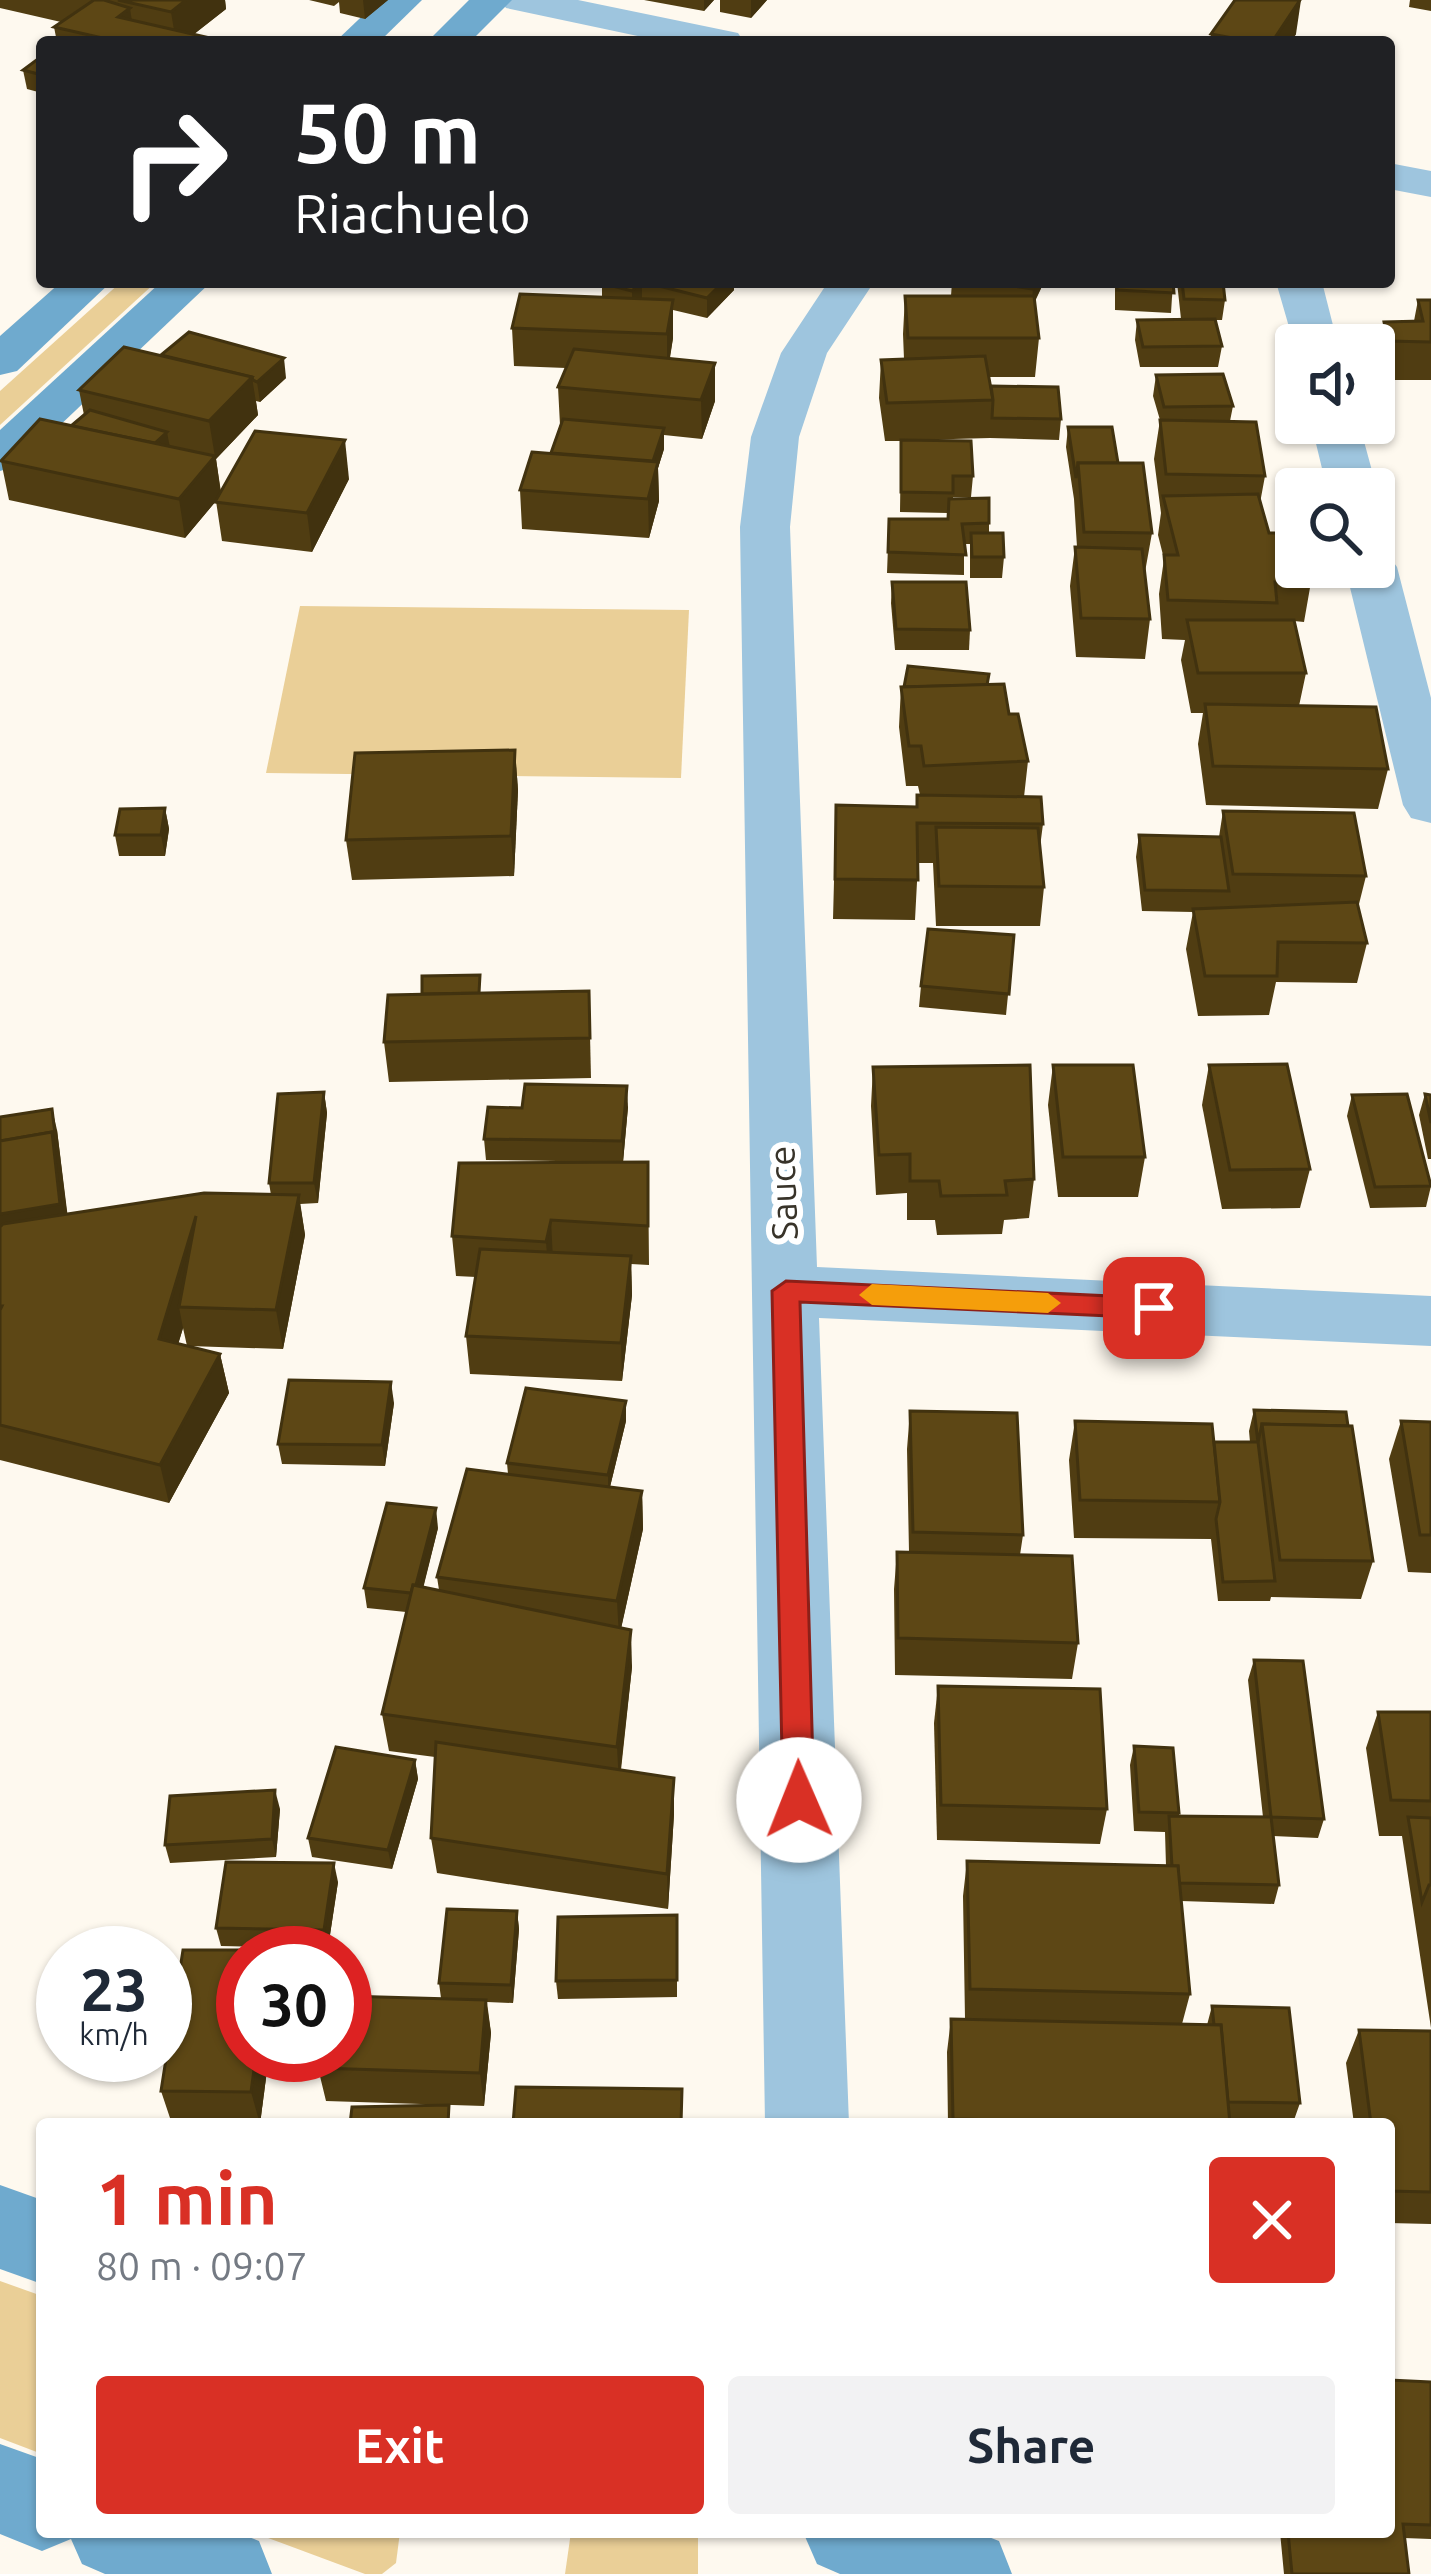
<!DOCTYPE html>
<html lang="en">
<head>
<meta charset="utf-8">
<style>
	:root { --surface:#fff; --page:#f2f2f3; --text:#1f2937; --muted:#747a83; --accent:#d93025 }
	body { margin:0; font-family:Ubuntu,sans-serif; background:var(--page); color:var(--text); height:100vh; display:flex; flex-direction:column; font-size:45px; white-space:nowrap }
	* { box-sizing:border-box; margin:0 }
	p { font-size:39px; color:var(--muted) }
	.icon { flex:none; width:66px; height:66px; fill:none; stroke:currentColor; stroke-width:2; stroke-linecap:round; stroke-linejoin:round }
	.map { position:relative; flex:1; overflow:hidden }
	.drawer { position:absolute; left:36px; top:2118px; width:1359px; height:420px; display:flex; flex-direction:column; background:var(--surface); border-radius:12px; box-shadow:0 3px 9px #0004 }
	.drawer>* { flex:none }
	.guide { position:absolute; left:36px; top:36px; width:1359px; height:252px; border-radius:12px; box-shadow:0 3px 9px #0004; background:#202124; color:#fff; overflow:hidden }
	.controls { position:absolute; left:1275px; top:324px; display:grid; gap:24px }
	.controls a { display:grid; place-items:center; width:120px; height:120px; border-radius:12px; background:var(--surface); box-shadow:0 3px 9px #0004; font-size:60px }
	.speed { position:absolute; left:36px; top:1926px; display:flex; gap:24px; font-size:60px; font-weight:700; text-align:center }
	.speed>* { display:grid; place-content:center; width:156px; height:156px; border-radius:50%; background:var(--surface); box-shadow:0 3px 9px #0004; line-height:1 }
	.speed small { font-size:30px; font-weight:400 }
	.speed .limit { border:18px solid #d22; background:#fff; color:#111 }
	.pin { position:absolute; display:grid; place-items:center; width:102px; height:102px; color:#fff; margin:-51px; border-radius:24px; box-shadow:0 6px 18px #0006 }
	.me { position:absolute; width:132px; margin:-66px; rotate:359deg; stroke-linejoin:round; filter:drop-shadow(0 0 9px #0008) }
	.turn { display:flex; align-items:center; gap:42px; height:252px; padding:0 60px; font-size:54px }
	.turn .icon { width:156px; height:156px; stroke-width:2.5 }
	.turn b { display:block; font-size:84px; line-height:102px }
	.round { display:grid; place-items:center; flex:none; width:126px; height:126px; border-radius:12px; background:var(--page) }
	.overview { display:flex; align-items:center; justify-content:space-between; height:204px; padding:0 60px }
	h1 { font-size:72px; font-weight:700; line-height:90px; color:var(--accent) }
	.action { display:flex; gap:24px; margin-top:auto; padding:24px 60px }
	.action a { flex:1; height:138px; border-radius:12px; background:var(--accent); color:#fff; font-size:48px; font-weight:700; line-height:138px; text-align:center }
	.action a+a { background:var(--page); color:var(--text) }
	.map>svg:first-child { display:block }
	.green { fill:#eacf97 }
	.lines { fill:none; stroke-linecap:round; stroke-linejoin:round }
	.street { fill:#9ec5de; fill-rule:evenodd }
	.secondary { fill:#6faace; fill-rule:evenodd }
	.wall { fill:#503d12; fill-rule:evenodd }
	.shaded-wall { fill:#41320f }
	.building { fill:#5d4715; stroke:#41320f; stroke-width:3 }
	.route { fill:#d93025; stroke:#8d1f18; stroke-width:3 }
	.slow { fill:#f59e0b }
	.labels { text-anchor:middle; stroke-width:12; stroke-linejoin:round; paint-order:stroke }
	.street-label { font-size:36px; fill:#383329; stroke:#fff }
</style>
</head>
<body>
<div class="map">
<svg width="1431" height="2574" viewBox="0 0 1431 2574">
	<rect width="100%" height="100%" fill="#fef9ef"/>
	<g class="green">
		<path d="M121,282H156L0,425V391Z"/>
		<path d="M300,606L689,610L681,778L266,773Z"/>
		<path d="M0,2281L42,2296V2454L0,2438Z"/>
		<path d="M252,2532H400L396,2563L382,2574H365Z"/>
		<path d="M571,2532H698V2574H565Z"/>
	</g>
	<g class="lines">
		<g class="street">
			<path d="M500,0H578L738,33L744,42H666L506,8Z"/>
			<path d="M1389,163L1431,171V197L1389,189Z"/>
			<path d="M828,282H874L827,353L799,437L790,527L817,1267L1431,1296V1346L819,1318L849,2124H765L740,527L751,437L781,353Z"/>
			<path d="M1276,282H1322L1338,345H1296V351Z"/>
			<path d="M1311,423H1359L1377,489L1374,493V489H1327Z"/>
			<path d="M1374,552L1389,556L1397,567L1431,698V823L1411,818L1403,805L1345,567H1374Z"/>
		</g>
		<g class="secondary">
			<path d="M379,0H422L379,42H335Z"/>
			<path d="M469,0H512L470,42H427Z"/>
			<path d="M61,282H111L17,371L0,375V336Z"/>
			<path d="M161,282H211L17,466L0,471V430Z"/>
			<path d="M0,2185L42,2200V2284L0,2269Z"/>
			<path d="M0,2444L42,2459V2532H236L259,2541L272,2574H105L82,2564L71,2539L42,2551L0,2534Z"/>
			<path d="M803,2532H976L999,2541L1012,2574H840L817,2564Z"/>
		</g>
	</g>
	<g class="wall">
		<path d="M0,0H225L226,9L194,34L223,42H57L54,27L61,22L0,8Z"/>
		<path d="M309,0H388L365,19L340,13L339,2L334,6Z"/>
		<path d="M644,0H714L704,11Z"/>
		<path d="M720,0H767L751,18L720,12Z"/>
		<path d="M1410,0H1431V11L1409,7Z"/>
		<path d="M1211,34H1296L1291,42H1210Z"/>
		<path d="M42,56V93L27,89L23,70Z"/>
		<path d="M602,282H642L734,290L707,318L673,310V338L670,358L715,401L702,439L664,435V449L658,468L659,501L649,538L522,529L520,490L551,454L560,425L558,387L566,368L514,366L512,328L602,297Z"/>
		<path d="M952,282H1044L1034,302L1039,338L1035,377H989L991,386L1061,419L1059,440L990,438L916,440L973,476L971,497H953V499L989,523V533L1004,557L1002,578H970V544H964V575L887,573L889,519H947L948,513L900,512L901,441H885L879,398L881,360L904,359L903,334L905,296H951Z"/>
		<path d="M1115,282H1173L1171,313L1115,310Z"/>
		<path d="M1177,282H1223L1225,300L1222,320H1215L1222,346L1218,367H1140L1135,340L1137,320L1181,319Z"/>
		<path d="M1418,300H1431V380H1380L1376,360L1384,322L1414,321Z"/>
		<path d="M162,356L286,378L260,402L256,401L258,415L216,459L221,492L349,479L312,552L222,541L216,501L185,538L9,500L1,461L71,426L84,415L79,390Z"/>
		<path d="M1156,375L1233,406L1230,421L1265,476L1260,503L1269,533L1311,582L1304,622L1294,621L1306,673L1299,706L1388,769L1378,809L1206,805L1198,744L1203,713H1191L1181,660L1185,640L1162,639L1159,594L1164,559L1158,535L1161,513L1154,459L1160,420L1153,396Z"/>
		<path d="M1068,427L1118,463L1152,533L1145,572L1150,619L1145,659L1076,657L1070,586L1075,547H1077L1074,499L1066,447Z"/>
		<path d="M892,582L970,630L969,650H895L891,603Z"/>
		<path d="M901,687L1009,714L1028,761L1024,797L1043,824L1040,847L1044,887L1040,926H936L933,863H918L915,920L833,919L836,805L916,806L917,795H920L918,786H906L899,727Z"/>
		<path d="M515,750L518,790L514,876L352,880L346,840Z"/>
		<path d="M165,808L169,829L165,856H119L115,835Z"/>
		<path d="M1223,811L1366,876L1358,908L1367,943L1357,983L1276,982L1269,1015L1198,1016L1186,949L1193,912L1142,911L1136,857L1139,835L1219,837Z"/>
		<path d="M1014,935L1006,1015L919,1007L921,986Z"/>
		<path d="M589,991L591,1078L389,1082L384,1042L481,993Z"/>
		<path d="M1053,1065L1145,1157L1138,1197H1058L1048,1105Z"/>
		<path d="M1209,1065L1310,1169L1300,1208L1222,1209L1202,1105Z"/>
		<path d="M873,1067L1034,1179L1029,1218L1004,1220L1002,1234L937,1235L935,1220H907V1193L876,1195L871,1106Z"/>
		<path d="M324,1092L327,1113L318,1203L300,1204L305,1235L283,1349L189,1346L220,1354L229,1393L169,1503L0,1460V1117L57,1130L67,1214L271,1195L269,1183ZM183,1328L187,1346L178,1344Z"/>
		<path d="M1425,1094L1431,1095V1159H1428L1419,1115Z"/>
		<path d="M1352,1095L1431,1186L1426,1207L1370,1208L1347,1116Z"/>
		<path d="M628,1107L623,1162L486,1160L484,1139L522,1108Z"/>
		<path d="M648,1162L649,1265L631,1264L632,1295L622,1381L470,1374L466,1336L476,1277L456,1276L452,1236Z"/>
		<path d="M394,1403L385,1466L282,1464L278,1444Z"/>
		<path d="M1254,1410L1373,1561L1361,1599L1271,1597L1270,1601H1218L1211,1539L1074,1538L1069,1460L1075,1421L1214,1442H1250L1249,1431Z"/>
		<path d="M910,1411L1023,1535L1020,1555L1078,1643L1072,1679L895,1675L894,1589L897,1552H909L907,1449Z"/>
		<path d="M626,1421L610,1487L642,1491L643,1529L621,1628L632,1667L621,1770L674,1778V1814L668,1909L437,1873L431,1838L435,1757L389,1751L382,1714L406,1612L367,1608L364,1588L438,1528L423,1587L439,1590L437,1577L508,1474L507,1463Z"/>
		<path d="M1401,1421L1431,1422V1573L1408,1572L1389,1459Z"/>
		<path d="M1254,1660L1324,1819L1318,1838L1273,1836L1279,1885L1274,1904L1181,1901L1190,1994L1182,2024L1207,2025L1212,2006L1300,2103L1294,2120H1229L1230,2124H948L947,2052L951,2019H965L963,1896L967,1861L1166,1866L1165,1832L1134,1831L1130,1765L1134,1746L1179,1813V1816L1263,1817L1248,1680Z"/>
		<path d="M938,1686L1107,1809L1100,1844L937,1840L934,1723Z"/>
		<path d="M1378,1712H1431V2028L1402,1836H1379L1366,1748Z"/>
		<path d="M415,1760L418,1779L392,1869L312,1857L308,1838Z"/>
		<path d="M280,1809L276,1857L170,1863L165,1845Z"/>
		<path d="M338,1882L328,1948L221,1946L216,1928Z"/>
		<path d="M517,1911L519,1929L513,2003L487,2002L491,2033L484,2106L326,2101L318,2068L441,1998L439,1983Z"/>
		<path d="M677,1915V1997L558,1999L556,1981Z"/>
		<path d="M1359,2030L1431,2031V2224L1389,2223V2124H1354L1346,2063Z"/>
		<path d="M269,2055L260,2124H172L161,2091Z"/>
		<path d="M1431,2382V2539L1404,2538L1409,2574H1284L1280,2532H1389Z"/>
	</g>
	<g class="shaded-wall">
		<path d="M186,0H225L226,9L184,42H176L171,12Z"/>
		<path d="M363,0H388L365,19Z"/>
		<path d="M704,0H714L704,11Z"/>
		<path d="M751,0H767L751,18Z"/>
		<path d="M1301,0L1296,34L1291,42H1272Z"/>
		<path d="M130,8L135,42L118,17Z"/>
		<path d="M642,282V302L632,311V291Z"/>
		<path d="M723,282H734V290L707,318V298Z"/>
		<path d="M1036,282H1044L1031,310L1033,289Z"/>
		<path d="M673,300V338L667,373V334Z"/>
		<path d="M284,358L286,378L260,402L257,382Z"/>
		<path d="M715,363V401L702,439L701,400Z"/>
		<path d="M252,377L258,415L216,459L221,495L185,538L179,499L215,457L209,421Z"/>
		<path d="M664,428V449L658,468L659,501L649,538L648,499L653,462Z"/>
		<path d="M167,432L171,453L139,458Z"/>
		<path d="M345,440L349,479L312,552L307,513Z"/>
		<path d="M515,750L518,790L514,876L511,836Z"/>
		<path d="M165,808L169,829L165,856L161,835Z"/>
		<path d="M627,1086L628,1107L623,1162L622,1141Z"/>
		<path d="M324,1092L327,1113L318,1203L314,1183Z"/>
		<path d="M52,1109L57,1130L71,1243L0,1256V1182Z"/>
		<path d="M299,1195L305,1235L283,1349L276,1310Z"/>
		<path d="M196,1216L179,1307L183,1328L168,1378L159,1339Z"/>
		<path d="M551,1220L553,1260L549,1281L546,1242Z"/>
		<path d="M631,1256L632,1295L622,1381L621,1343Z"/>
		<path d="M220,1354L229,1393L169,1503L160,1465Z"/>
		<path d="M391,1382L394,1403L385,1466L382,1445Z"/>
		<path d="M626,1401V1421L608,1495V1475Z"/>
		<path d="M642,1491L643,1529L619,1638L617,1601Z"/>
		<path d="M436,1508L438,1528L417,1613L414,1593Z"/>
		<path d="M631,1630L632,1667L619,1783L617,1747Z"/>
		<path d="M415,1760L418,1779L392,1869L388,1850Z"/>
		<path d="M674,1778V1814L668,1909L667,1874Z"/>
		<path d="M275,1790L280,1809L276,1857L272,1839Z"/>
		<path d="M334,1863L338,1882L328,1948L324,1930Z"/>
		<path d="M517,1911L519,1929L513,2003L511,1985Z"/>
		<path d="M486,2000L491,2033L484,2106L480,2073Z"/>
		<path d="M256,2055H269L260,2124L251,2092Z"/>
	</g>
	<g class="building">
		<path d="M94,0H104L130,8L118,17L223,41L120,42L54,27Z"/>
		<path d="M118,0H186L171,12Z"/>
		<path d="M1235,0H1300L1272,42H1254L1211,34Z"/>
		<path d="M42,56V75L23,70Z"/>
		<path d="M641,282L632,291L601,283L602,282Z"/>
		<path d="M643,282H723L707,298Z"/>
		<path d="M987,282H1036L1033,289Z"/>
		<path d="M1117,282H1173L1174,293L1117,290Z"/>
		<path d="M1182,282H1223L1225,300L1184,299Z"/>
		<path d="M520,294L673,300L667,334L512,328Z"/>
		<path d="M905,296H1034L1039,338H908Z"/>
		<path d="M1418,300H1431V342L1388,341L1384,322L1423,321Z"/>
		<path d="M1215,319L1222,346L1143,347L1137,320Z"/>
		<path d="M189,332L284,358L257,382L253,380L252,377L161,355Z"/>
		<path d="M124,347L252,377L209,421L79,390Z"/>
		<path d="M574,349L715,363L701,400L558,387Z"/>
		<path d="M985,356L993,400L887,403L881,360Z"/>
		<path d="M1223,374L1233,406L1164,407L1156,375Z"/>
		<path d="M991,386L1058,387L1061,419L992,418L993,400Z"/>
		<path d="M90,410L167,432L155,443L71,426Z"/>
		<path d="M40,419L215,456L179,499L1,461Z"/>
		<path d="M563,419L664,428L653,461L551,453Z"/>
		<path d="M1160,420L1256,422L1265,476L1166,474Z"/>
		<path d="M1068,427H1112L1118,463H1078L1076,478Z"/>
		<path d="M255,431L345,440L307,513L215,502Z"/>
		<path d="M901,440L971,441L973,476H953V493L901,492Z"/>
		<path d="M532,452L658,462L648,499L520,490Z"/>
		<path d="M1078,463H1143L1152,533L1084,532Z"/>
		<path d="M1258,494L1269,533H1296V567H1308L1311,582H1275L1277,603L1168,600L1164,555H1178L1163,496Z"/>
		<path d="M989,498V523L962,524L966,555L888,552L889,519H948L949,499Z"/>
		<path d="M971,533H1003L1004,557H972Z"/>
		<path d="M1075,547L1142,549L1150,619L1081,618Z"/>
		<path d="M892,582H966L970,630L896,629Z"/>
		<path d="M1187,620H1294L1306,673H1198Z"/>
		<path d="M908,666L989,674L987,685L904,687Z"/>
		<path d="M1004,684L1009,714H1018L1028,761L924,766L921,746H909L901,687Z"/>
		<path d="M1205,704L1376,707L1388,769L1213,766Z"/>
		<path d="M515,750L511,836L346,840L355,753Z"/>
		<path d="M917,795L1041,797L1043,824L917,823L918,880L835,879L836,805L917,807Z"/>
		<path d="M165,808L161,835H115L120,809Z"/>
		<path d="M1223,811L1354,813L1366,876L1233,874Z"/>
		<path d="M936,827L1038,828L1044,887L939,886Z"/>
		<path d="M1139,835L1221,837L1229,891L1145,890Z"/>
		<path d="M1357,902L1367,943L1278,942L1277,976H1205L1193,909Z"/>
		<path d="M928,929L1014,935L1009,994L921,986Z"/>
		<path d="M480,975L479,993L422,994V976Z"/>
		<path d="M589,991L590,1038L384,1042L388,995Z"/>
		<path d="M1287,1064L1310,1169L1230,1170L1209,1065Z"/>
		<path d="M1030,1065L1034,1179L1005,1181L1007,1195L941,1196L939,1181H910V1154L879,1155L873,1067Z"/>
		<path d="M1053,1065H1133L1145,1157H1063Z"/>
		<path d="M525,1084L627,1086L622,1141L484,1139L488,1107L522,1108Z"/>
		<path d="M324,1092L314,1183H269L278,1094Z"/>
		<path d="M1407,1094L1431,1186L1375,1187L1352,1095Z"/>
		<path d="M1425,1094L1431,1095V1123Z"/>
		<path d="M52,1109L57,1151L52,1132L0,1141V1117Z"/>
		<path d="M52,1132L60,1204L0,1214V1141Z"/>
		<path d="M648,1162V1226L551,1220L546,1242L452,1236L459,1163Z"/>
		<path d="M204,1193L299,1195L276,1310L179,1307L196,1216L159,1339L220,1354L160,1465L0,1425V1310L2,1306H0V1227L3,1224Z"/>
		<path d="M480,1249L631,1256L621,1343L466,1336Z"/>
		<path d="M289,1380L391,1382L382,1445L278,1444Z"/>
		<path d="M526,1388L626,1401L608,1475L507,1463Z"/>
		<path d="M1254,1410L1346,1412L1348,1426L1262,1424L1258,1442Z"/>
		<path d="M910,1411L1017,1413L1023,1535L913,1532Z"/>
		<path d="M1075,1421L1212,1424L1220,1502L1080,1500Z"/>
		<path d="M1401,1421L1431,1422V1535H1420Z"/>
		<path d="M1262,1424L1352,1426L1373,1561L1280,1560Z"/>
		<path d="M1214,1442H1258L1275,1581L1223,1582L1216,1519L1220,1502Z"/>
		<path d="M467,1469L642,1491L617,1601L437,1577Z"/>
		<path d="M387,1503L436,1508L416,1585H413L411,1593L364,1588Z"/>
		<path d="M897,1552L1072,1556L1078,1643L898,1638Z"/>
		<path d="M413,1585L631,1630L617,1747L382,1714Z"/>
		<path d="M1254,1660L1303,1661L1324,1819L1271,1817Z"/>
		<path d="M938,1686L1100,1689L1107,1809L941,1805Z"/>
		<path d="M1378,1712H1431V1801L1391,1800Z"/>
		<path d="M436,1742L674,1778L667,1874L431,1838Z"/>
		<path d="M1134,1746L1173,1748L1179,1813L1139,1812Z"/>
		<path d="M336,1747L415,1760L388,1850L308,1838Z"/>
		<path d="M275,1790L272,1839L165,1845L170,1796Z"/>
		<path d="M1169,1816L1271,1817L1279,1885L1179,1883L1178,1866H1172Z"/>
		<path d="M1408,1817L1431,1818V1885H1429L1422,1902Z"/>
		<path d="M967,1861L1178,1866L1190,1994L970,1989Z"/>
		<path d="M226,1862L334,1863L324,1930L216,1928Z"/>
		<path d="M447,1909L517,1911L511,1985L439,1983Z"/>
		<path d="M677,1915V1980L556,1981L558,1917Z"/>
		<path d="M183,1950H269V1953H243V2055H256L251,2092L161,2091Z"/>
		<path d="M345,1996L486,2000L480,2073L318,2068L320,2055H345Z"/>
		<path d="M1212,2006L1289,2008L1300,2103L1228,2102L1221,2025H1214Z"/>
		<path d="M951,2019L1221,2025L1230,2124L953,2119Z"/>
		<path d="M1359,2030L1431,2031V2192L1389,2191V2124H1371Z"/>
		<path d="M516,2087L682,2089L681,2124H513Z"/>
		<path d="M449,2105L448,2124H350L352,2107Z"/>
		<path d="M1389,2380L1431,2382V2525L1403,2524L1409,2574H1292L1288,2532H1389Z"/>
	</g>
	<path class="route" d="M786,1281L1154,1298L1168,1308L1154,1318L800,1302L814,1800L810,1810L799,1814L787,1810L783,1800L772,1291Z"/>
	<path class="slow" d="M872,1284L1048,1293L1061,1303L1048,1313L872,1305L859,1295Z"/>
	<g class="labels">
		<g class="street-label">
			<text transform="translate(783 1193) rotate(-92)" y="13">Sauce</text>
		</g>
	</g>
</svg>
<div class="controls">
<a><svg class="icon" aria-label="sound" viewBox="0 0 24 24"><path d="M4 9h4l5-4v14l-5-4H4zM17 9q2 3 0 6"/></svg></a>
<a><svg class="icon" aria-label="search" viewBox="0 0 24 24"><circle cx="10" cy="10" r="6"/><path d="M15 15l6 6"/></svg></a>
</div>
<div class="speed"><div>23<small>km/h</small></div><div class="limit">30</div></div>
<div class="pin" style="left:1154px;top:1308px;background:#d93025"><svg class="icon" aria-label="arrive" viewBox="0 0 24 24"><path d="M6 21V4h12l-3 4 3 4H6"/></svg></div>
<svg class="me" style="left:799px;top:1800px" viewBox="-20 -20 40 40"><circle r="19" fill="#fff"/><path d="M0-13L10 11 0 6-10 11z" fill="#d93025"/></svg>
<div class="guide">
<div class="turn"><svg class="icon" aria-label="right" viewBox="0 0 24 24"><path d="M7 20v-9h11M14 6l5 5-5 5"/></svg><div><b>50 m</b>Riachuelo</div></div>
</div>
<section class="drawer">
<div class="overview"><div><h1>1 min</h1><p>80 m · 09:07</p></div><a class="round" style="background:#d93025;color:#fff"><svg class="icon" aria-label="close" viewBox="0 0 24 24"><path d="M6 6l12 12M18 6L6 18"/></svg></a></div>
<div class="action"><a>Exit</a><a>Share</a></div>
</section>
</div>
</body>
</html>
